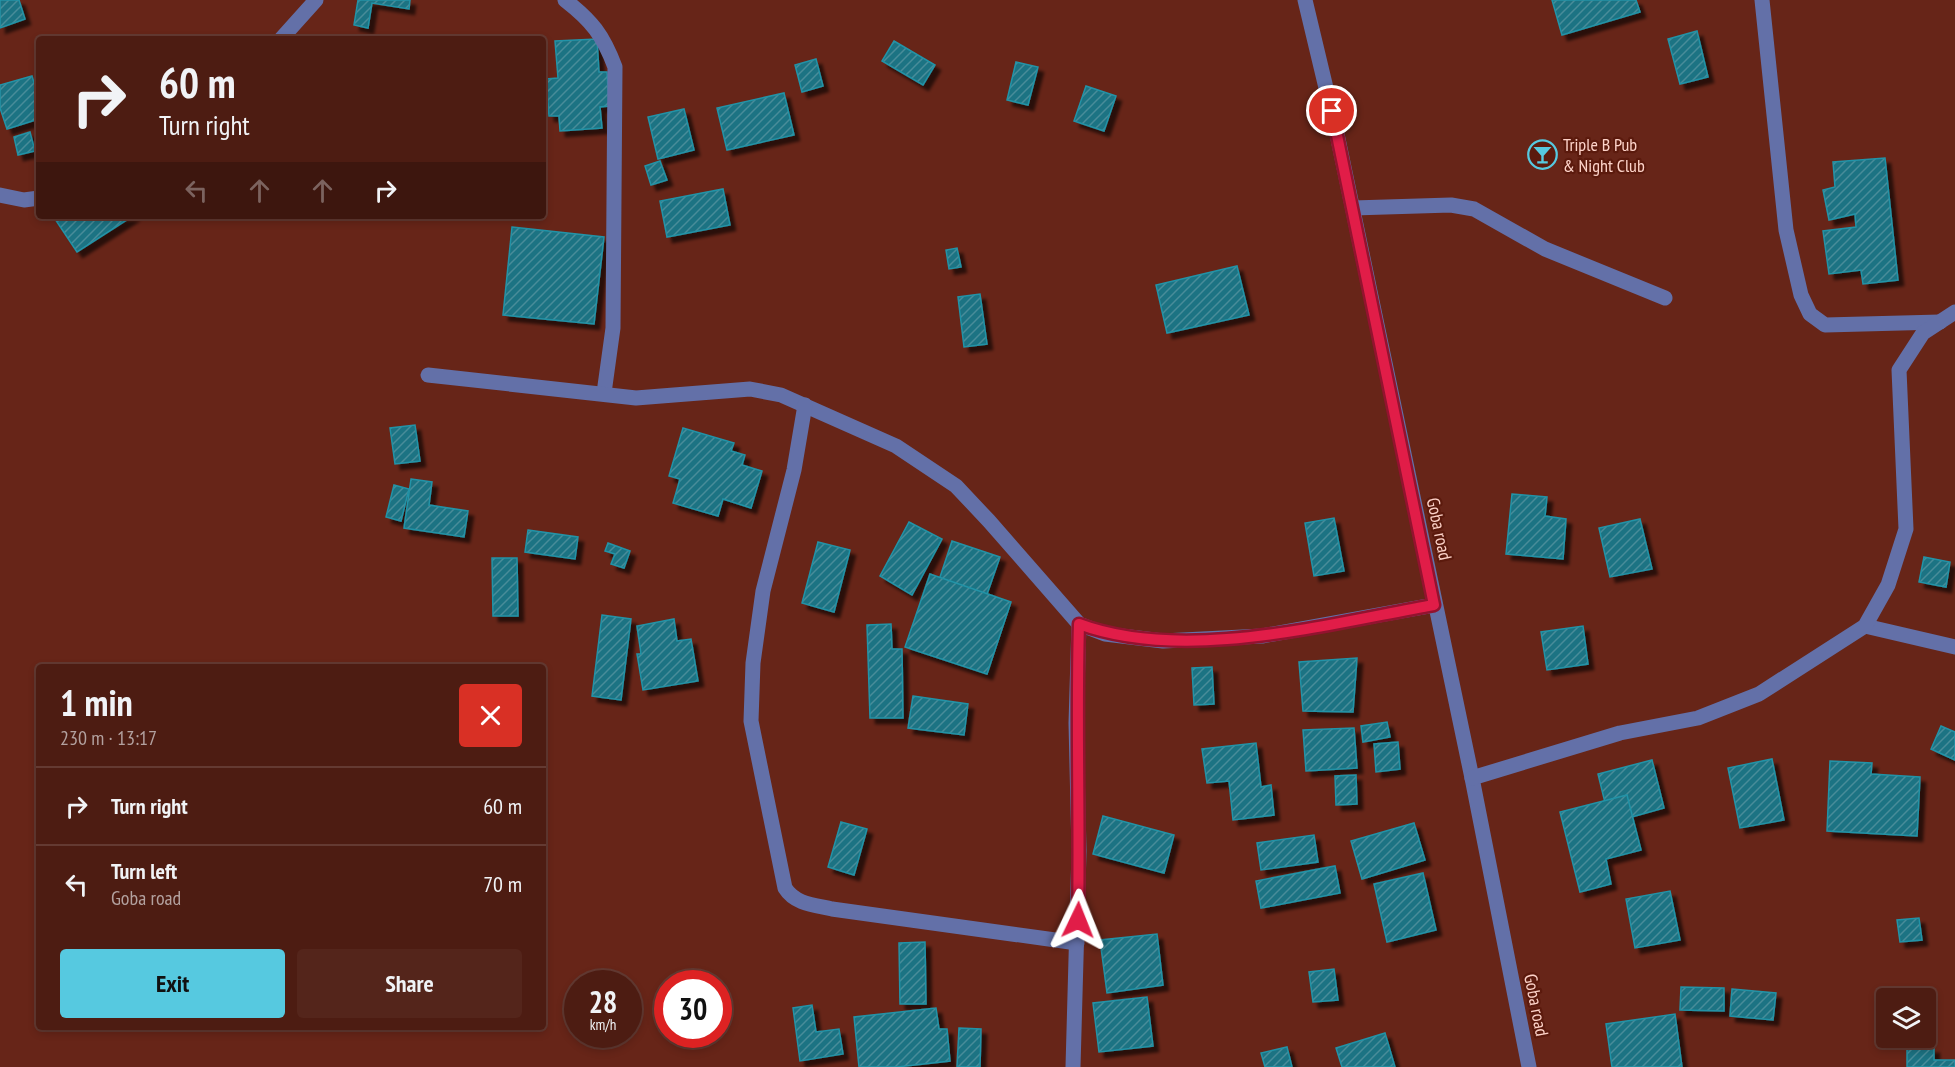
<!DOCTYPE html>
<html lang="en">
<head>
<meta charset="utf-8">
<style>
	:root { --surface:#4d1c12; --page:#54251b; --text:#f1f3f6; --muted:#b3a19f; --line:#643a32; --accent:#56c9e0 }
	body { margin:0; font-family:"PT Sans Narrow",sans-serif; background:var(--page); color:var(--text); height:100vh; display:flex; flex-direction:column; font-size:22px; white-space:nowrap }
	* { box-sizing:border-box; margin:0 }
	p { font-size:20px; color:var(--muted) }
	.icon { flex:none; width:33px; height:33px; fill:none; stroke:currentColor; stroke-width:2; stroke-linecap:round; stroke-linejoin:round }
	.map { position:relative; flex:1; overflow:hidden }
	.details { position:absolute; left:36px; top:664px; width:510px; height:366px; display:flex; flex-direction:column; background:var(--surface); border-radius:6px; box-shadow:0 3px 9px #0003,0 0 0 2px var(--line) }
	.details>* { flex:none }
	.top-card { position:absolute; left:36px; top:36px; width:510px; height:183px; border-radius:6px; box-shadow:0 3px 9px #0003,0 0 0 2px var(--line); background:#4d1c12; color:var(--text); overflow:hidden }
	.buttons { position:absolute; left:1876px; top:988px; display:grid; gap:12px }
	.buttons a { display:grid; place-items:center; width:60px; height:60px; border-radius:6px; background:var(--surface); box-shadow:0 3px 9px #0003,0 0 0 2px var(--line); font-size:30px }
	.speed { position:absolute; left:564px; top:970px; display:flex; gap:12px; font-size:30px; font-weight:700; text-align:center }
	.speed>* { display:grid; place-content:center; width:78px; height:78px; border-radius:50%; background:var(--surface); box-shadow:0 3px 9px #0003,0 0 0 2px var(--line); line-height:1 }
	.speed small { font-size:15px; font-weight:400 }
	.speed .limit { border:9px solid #d22; background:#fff; color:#111 }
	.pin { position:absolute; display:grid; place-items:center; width:51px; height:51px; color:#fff; margin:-26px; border:3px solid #fff; border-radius:50%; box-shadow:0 2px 6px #0007 }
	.me { position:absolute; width:66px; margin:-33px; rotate:2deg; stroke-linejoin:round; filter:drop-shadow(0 0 4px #0008) }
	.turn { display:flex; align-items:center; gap:21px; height:126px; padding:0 24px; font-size:27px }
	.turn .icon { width:78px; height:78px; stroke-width:2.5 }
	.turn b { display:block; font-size:42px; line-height:51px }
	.lanes { display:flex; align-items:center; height:57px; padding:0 24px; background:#0003; justify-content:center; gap:30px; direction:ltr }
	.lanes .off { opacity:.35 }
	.round { display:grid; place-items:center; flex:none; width:63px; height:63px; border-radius:6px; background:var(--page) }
	.headline { display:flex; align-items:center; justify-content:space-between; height:102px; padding:0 24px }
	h1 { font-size:36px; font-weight:700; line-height:45px }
	.cta { display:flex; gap:12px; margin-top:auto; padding:12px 24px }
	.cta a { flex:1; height:69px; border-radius:6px; background:var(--accent); color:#111; font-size:24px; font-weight:700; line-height:69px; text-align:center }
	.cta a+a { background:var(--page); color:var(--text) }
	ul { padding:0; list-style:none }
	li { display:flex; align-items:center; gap:18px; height:78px; padding:0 24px; border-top:2px solid var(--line) }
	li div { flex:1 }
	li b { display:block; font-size:22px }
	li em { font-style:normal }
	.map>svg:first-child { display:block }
	.building { fill:url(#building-hatch); stroke:#2393a7; stroke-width:1.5; filter:url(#shadow) }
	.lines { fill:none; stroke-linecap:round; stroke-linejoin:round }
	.minor { stroke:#6370a8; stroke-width:15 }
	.route-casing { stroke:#92132f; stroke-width:15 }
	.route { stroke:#e11d48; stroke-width:10 }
	.labels { text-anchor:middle; stroke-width:4.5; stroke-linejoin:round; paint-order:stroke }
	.poi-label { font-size:18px; fill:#fdd3c9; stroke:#5b1a0d; text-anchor:start }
	.street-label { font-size:18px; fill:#fdd3c9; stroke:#5b1a0d }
</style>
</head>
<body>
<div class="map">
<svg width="1955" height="1067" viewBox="0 0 1955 1067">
	<defs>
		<pattern id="building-hatch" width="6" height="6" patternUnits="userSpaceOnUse" patternTransform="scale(1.5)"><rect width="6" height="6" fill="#1b7383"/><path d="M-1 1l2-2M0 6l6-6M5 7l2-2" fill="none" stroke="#488c99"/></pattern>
		<filter id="shadow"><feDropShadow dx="5.5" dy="5.5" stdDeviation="1.5" flood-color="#0009"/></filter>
	</defs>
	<rect width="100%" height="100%" fill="#672518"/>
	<g class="building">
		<path d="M0,0H19L25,19L0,28Z"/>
		<path d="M358,0H410L409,9L372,3L368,28L354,25Z"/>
		<path d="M1552,0H1636L1640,12L1562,35Z"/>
		<path d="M1697,31L1708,77L1680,84L1668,39Z"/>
		<path d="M597,39L599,72H607L609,106L600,107L602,128L560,131L559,116H549L546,79L558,78L555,41Z"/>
		<path d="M894,41L935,65L923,85L882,61Z"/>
		<path d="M816,59L823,86L802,92L795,65Z"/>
		<path d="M1016,62L1038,67L1028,105L1007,100Z"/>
		<path d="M32,76L39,99V119L7,129L0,108V85Z"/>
		<path d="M1086,86L1116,96L1104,131L1074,121Z"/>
		<path d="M784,93L794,135L727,150L717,108Z"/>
		<path d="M684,109L694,150L658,159L648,117Z"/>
		<path d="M30,132L35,151L18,155L14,137Z"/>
		<path d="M1885,158L1898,280L1863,284L1861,270L1829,274L1823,231L1856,227L1855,214L1829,220L1823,190L1835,187L1833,162Z"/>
		<path d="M660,161L667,180L651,185L645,166Z"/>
		<path d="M723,189L730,225L667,237L660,201Z"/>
		<path d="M53,216H133L77,252Z"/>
		<path d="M512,227L604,237L594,324L503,315Z"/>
		<path d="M957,248L961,267L949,269L946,250Z"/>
		<path d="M1237,266L1249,315L1167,333L1156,285Z"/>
		<path d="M980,294L987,344L964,347L958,297Z"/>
		<path d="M415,425L420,461L395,464L390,428Z"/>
		<path d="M683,428L734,443L731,451L745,455L742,465L762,471L751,508L723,499L718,516L673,503L680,479L669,476Z"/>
		<path d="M411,479L432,482L429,505L468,511L464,537L404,528Z"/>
		<path d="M394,485L409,489L401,521L386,517Z"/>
		<path d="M1512,494L1547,497L1545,516L1566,519L1563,559L1506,554Z"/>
		<path d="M1334,518L1344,571L1314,576L1305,523Z"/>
		<path d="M1640,519L1652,569L1610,577L1599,528Z"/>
		<path d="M909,522L942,539L912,595L880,576Z"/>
		<path d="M528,530L578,537L575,559L525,552Z"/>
		<path d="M952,541L1000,557L978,620L931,604Z"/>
		<path d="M818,542L850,550L834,612L802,603Z"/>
		<path d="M608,543L630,551L624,568L611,564L615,554L605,551Z"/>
		<path d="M1924,557L1950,562L1946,587L1919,582Z"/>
		<path d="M492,558H517L518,616H493Z"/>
		<path d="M930,574L1011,602L987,674L905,647Z"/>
		<path d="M602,615L631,619L621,700L592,696Z"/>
		<path d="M674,619L677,641L691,639L698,681L643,690L637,654H641L637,626Z"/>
		<path d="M891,624L892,649H902L903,718H870L867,625Z"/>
		<path d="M1583,626L1588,664L1547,670L1541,632Z"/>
		<path d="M1357,658L1353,712L1303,711L1299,662Z"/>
		<path d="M1212,667L1214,704L1194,705L1192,668Z"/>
		<path d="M913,696L968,704L964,735L908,728Z"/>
		<path d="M1387,722L1390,737L1363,742L1361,726Z"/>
		<path d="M1941,726L1955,732V760L1931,749Z"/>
		<path d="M1354,728L1357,768L1306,771L1303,730Z"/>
		<path d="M1398,742L1400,769L1376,772L1374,744Z"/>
		<path d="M1256,743L1261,787L1271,785L1274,815L1233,820L1229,781L1207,783L1202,749Z"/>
		<path d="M1772,759L1784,820L1740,828L1728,768Z"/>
		<path d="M1652,760L1664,808L1610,823L1598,774Z"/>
		<path d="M1830,761L1872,763L1871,774L1920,777L1917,836L1827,831Z"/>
		<path d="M1356,775L1357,804L1336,805L1335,776Z"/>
		<path d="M1627,795L1641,850L1606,859L1611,884L1580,892L1560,812Z"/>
		<path d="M1103,816L1174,835L1164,873L1093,854Z"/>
		<path d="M841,822L867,829L854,875L828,867Z"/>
		<path d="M1414,823L1425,860L1362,879L1351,841Z"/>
		<path d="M1314,835L1318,862L1261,870L1257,843Z"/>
		<path d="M1335,866L1340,893L1261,908L1256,881Z"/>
		<path d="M1423,873L1436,930L1387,942L1374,884Z"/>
		<path d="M1670,891L1680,940L1635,948L1626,899Z"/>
		<path d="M1919,918L1922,940L1900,942L1897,920Z"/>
		<path d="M1157,934L1163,985L1107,993L1100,940Z"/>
		<path d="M925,942L926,1004H900L899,943Z"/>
		<path d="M1334,969L1338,1000L1313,1002L1309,972Z"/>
		<path d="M1681,987L1724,988V1011L1680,1010Z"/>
		<path d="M1732,989L1776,993L1773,1020L1730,1016Z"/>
		<path d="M1147,997L1153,1046L1099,1052L1093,1003Z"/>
		<path d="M812,1005L816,1032L839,1029L843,1054L800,1061L793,1008Z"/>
		<path d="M936,1008L939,1029H947L950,1061L897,1067H859L854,1017Z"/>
		<path d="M1675,1014L1682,1067H1612L1606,1024Z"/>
		<path d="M959,1028L981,1029L980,1067H957Z"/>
		<path d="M1385,1033L1395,1067H1342L1336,1048Z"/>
		<path d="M1287,1047L1292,1067H1265L1261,1053Z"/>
		<path d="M1934,1048V1060H1955V1067H1907V1049Z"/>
	</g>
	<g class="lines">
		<g class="minor">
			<path d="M565,0C592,21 603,35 615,67L613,328L604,393"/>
			<path d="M1305,0L1337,134L1472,778L1529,1067"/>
			<path d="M1762,0L1786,230L1801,295L1810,314L1825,325L1940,322"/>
			<path d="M281,39L316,0"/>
			<path d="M0,195L24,200L39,198"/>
			<path d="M1353,208L1451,205L1474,209L1545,249L1665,298"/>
			<path d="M428,375L636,398L750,389L781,395L896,446L956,486L989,521L1079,624L1105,634L1163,641L1262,636L1434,605"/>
			<path d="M805,405L794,470L763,591L753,663L751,721L785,888C795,904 814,905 832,909L1077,943"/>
			<path d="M1865,626L1955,647"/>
			<path d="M1472,778L1620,733L1698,718L1759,694L1865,626L1888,585L1906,529L1899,370L1923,333L1955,312"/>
			<path d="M1073,1067L1079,851L1076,723L1079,624"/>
		</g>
	</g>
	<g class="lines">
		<defs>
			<path id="route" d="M1078,920C1080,821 1076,723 1079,624C1184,663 1327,624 1434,605L1332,111"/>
		</defs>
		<use href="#route" class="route-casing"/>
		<use href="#route" class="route"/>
	</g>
	<defs>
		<symbol id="bar-ring" viewBox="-11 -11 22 22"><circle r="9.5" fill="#5b1a0d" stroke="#56c9e0" stroke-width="1.5"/><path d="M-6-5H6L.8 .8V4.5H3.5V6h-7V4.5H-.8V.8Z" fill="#56c9e0"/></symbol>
	</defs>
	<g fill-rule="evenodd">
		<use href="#bar-ring" x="1526" y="138" width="33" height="33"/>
	</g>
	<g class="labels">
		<g class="poi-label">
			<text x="1563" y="151">Triple B Pub<tspan x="1563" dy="21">&amp; Night Club</tspan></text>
		</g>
		<g class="street-label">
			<text transform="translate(1439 529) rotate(78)" y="6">Goba road</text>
			<text transform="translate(1536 1005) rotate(79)" y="6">Goba road</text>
		</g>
	</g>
</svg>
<div class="buttons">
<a><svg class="icon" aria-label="layers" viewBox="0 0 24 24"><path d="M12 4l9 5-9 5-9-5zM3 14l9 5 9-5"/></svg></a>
</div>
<div class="speed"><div>28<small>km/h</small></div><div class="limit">30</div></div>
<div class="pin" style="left:1332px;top:111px;background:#d93025"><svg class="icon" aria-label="arrive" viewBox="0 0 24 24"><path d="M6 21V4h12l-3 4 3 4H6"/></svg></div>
<svg class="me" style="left:1078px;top:920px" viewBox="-20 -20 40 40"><path d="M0-17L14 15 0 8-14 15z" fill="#e11d48" stroke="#fff" stroke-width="4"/></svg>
<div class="top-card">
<div class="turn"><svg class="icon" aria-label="right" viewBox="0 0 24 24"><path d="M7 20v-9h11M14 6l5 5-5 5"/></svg><div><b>60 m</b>Turn right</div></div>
<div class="lanes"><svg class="icon off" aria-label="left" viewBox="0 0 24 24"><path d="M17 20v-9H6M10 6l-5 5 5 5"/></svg><svg class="icon off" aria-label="ahead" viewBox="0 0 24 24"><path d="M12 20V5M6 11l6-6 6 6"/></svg><svg class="icon off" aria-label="ahead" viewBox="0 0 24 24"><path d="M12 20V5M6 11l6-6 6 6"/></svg><svg class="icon" aria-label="right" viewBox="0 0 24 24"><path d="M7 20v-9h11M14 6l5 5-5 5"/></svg></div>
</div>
<section class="details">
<div class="headline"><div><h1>1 min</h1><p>230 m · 13:17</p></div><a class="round" style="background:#d93025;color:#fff"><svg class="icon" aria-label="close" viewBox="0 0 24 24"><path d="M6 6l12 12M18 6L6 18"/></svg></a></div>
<ul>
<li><svg class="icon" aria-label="right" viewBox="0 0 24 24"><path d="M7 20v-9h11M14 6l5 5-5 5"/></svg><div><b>Turn right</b></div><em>60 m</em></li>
<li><svg class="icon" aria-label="left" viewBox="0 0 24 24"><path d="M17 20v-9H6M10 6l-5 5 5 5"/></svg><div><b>Turn left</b><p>Goba road</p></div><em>70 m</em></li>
</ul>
<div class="cta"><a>Exit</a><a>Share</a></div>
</section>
</div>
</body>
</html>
